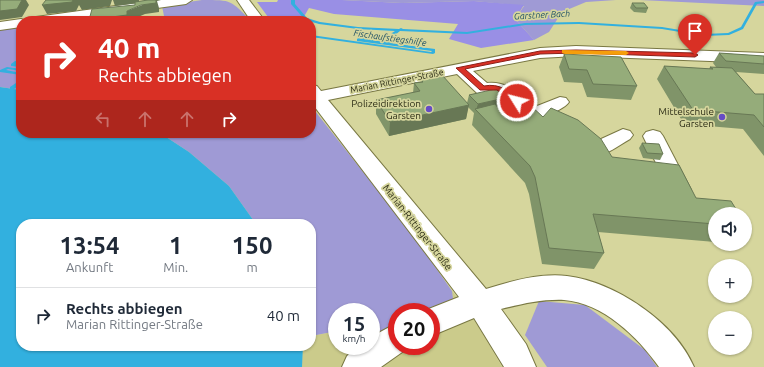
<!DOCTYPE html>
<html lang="de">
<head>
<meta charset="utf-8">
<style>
	:root { --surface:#fff; --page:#f2f2f3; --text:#1f2937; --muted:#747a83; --line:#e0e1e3 }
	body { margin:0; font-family:Ubuntu,sans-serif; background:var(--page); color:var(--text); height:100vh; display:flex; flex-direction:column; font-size:15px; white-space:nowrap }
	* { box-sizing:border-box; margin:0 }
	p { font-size:13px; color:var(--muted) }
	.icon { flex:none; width:22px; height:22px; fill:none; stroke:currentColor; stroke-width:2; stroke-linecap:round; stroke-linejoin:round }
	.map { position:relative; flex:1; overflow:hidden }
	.details { position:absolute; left:16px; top:219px; width:300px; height:132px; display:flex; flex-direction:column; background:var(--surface); border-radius:16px; box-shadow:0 1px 3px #0004 }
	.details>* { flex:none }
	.guide { position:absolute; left:16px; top:16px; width:300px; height:122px; border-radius:16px; box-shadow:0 1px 3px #0004; background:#d93025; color:#fff; overflow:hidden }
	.tools { position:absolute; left:708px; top:207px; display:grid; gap:8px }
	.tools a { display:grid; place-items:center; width:44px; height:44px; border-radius:50%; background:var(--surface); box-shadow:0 1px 3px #0004; font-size:20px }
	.speed { position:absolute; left:328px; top:303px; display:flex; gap:8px; font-size:20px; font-weight:700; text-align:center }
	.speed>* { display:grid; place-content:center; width:52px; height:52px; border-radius:50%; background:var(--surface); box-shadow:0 1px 3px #0004; line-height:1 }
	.speed small { font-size:10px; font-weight:400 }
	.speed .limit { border:6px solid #d22; background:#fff; color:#111 }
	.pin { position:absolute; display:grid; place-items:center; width:34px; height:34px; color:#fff; margin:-41px -17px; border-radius:50% 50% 50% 0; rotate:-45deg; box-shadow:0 0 4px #0007 }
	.pin .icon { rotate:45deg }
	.me { position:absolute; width:44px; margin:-22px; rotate:306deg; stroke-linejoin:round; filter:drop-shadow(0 0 3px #0008) }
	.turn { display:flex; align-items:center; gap:14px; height:84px; padding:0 16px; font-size:18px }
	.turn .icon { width:52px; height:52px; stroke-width:2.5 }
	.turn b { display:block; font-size:28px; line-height:34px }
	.lanes { display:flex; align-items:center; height:38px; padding:0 16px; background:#0003; justify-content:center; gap:20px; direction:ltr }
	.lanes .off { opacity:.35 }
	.eta { display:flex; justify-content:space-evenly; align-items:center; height:68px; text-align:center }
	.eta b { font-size:24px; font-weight:700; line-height:28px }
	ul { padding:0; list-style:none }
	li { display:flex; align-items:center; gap:12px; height:56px; padding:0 16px; border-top:1px solid var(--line) }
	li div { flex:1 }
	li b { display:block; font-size:15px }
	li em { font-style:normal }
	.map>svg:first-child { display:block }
	.built { fill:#cbcb8b }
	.green { fill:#9f9ad5 }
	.forest { fill:#998fe5 }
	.water { fill:#32b0df }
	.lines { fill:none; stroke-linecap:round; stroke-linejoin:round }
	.stream { fill:#32b0df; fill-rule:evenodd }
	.minor-casing { stroke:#797843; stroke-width:2 }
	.minor { fill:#fff; fill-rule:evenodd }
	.wall { fill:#809469 }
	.shaded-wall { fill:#687855 }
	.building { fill:#95ac7a; stroke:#687855 }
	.route { fill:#d93025; stroke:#8d1f18 }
	.slow { fill:#f59e0b }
	.poi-dot { fill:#664cc5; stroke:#d6d69d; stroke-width:1.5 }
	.labels { text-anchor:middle; stroke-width:3.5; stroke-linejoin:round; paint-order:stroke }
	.far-water-label { font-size:9px; font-style:italic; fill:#215266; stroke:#d6d69d }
	.far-street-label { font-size:9px; fill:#2c2c15; stroke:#d6d69d }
	.poi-label { font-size:10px; fill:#2c2c15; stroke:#d6d69d; text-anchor:end }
	.street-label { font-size:10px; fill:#2c2c15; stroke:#d6d69d }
</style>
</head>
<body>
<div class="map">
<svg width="764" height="367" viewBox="0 0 764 367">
	<rect width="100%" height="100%" fill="#d6d69d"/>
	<path class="built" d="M452,291L478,326L502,367H302L303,346H311V336L333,332L337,338V346L355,347L431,346V317L454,306Z"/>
	<g class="green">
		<path d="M202,0C233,0 230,0 251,21H165L162,6Z"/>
		<path d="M342,0H616L586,2L562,12L549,32L534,40L515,19L524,6L474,1L402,3Z"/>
		<path d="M640,0H764V6Z"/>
		<path d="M21,26V90L0,87V28Z"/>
		<path d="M311,106L413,235L452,291L454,306L431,312H397V329L371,344V312H337V338L332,332L311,336V224H256L229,186L189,152L160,133H311Z"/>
		<path d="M539,301L585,305L645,350L657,367H547L525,335Z"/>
	</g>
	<path class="forest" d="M278,0H342L402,3L474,1L524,5L515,19L534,40L481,48L449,39L458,24L334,14L309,8L302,20L299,21H271L257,2H277Z"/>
	<path class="water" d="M0,87L21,90V133H160L189,152L229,186L256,224H21V346H303L302,367H0Z"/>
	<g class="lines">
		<g class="stream">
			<path d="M291,0H295V4L307,18L320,22L358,27L399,29L401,28L403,29L467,32L525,23L579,22L662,27L704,34L728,33L741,27L755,2L764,1V3L757,4L743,29L729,35L704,36L662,29L579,24L525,25L467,34L400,31L395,35L390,43L435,49V53L433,54L311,37V35L431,52L432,51L357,41V39L360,37L388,41L392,33L395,31L358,29L319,24L305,20L291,4Z"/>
			<path d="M15,61L21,62V64L18,63L17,64L21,65V67L11,66V64Z"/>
			<path d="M7,67L21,69V71L8,69L6,70L21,73V75L0,72V70Z"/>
			<path d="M19,81H21V84L14,89H10V87Z"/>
		</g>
		<defs>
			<g id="minor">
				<path d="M159,0H192L186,4L64,21H29L31,18L36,17Z"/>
				<path d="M237,0H249L265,21H251Z"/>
				<path d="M21,19L26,21H21V27L0,30V22Z"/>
				<path d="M576,46L764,53V63L576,56L540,58L473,71L487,83C501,81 517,89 526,101L523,105C506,109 507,95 494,93C488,92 483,94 477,93L457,74L328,100L486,289C511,281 540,273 567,276C615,282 675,322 694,367H659C638,337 603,303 564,300C543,299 522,304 501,309L526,344L536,367H504L474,318L431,336V312H421L459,297L311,102V85L317,86L321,91L540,48Z"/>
				<path d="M560,97L566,98L569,102C561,114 515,126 501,123L499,119L501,115L532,108Z"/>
				<path d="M623,129L630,131L633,135L630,139C617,146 603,159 588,155L585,150L588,145Z"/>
				<path d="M653,130L660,132L663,136L691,190L688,196L680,198L672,196L669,190L643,136L646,132Z"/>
				<path d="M397,323V346H409L408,348L381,367H342L347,356L358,346H371V337Z"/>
			</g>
		</defs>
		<use href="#minor" class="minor-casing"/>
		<use href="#minor" class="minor"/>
	</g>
	<g class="wall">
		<path d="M632,3L648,8L646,13L634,12L630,8Z"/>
		<path d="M719,53L764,56V74L736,72L755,94H764V156L743,129L684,124L657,79L664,66L709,69L710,67H716L713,63Z"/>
		<path d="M564,54L637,86L631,100L587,97L582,83L564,82L559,67Z"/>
		<path d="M420,79L467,103L469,95L514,96L511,106L499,109L500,110L543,117L612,157L696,198L715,214V242L598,232L604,253L594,269L542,264L529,194L525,183L472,125L474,113L468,107L466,119L389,136L376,114V100L413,93L414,83L420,82Z"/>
		<path d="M642,143L663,154L660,160L643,158L639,148Z"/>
	</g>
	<g class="shaded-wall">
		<path d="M0,0H26L29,5L22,17L0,20Z"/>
		<path d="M73,0H112L110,6L82,10L79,5L76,11L47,14L42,5Z"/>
		<path d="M113,0H139V3L115,6Z"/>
		<path d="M155,0H161L157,1L159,8V12L145,14L131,20V21H90L89,20L127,11Z"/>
		<path d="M514,96L511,106L480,114L476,110L478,104Z"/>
		<path d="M469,105L466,119L389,136L390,122Z"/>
	</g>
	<g class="building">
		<path d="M0,0H22L17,9L0,11Z"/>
		<path d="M46,0H73L72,2L42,5Z"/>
		<path d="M148,0H156V3L141,5L127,11V15L89,20L92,9L135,5V2Z"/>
		<path d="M632,3H644L648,8H636Z"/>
		<path d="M719,53L764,56V64L726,61Z"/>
		<path d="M564,54L621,57L637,86L593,84L587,70L569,69Z"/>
		<path d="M664,66L713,69L710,67L732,68L755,94H764V127L754,115L693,110Z"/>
		<path d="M442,75L469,105L390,122L376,100L420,91L414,83L423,82L420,79Z"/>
		<path d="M504,87L514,96L478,104L469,95Z"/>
		<path d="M495,104L500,110L529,104L543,117L551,108L578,120L601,139L612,157L679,165L696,198L731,201L739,214H715V224L593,214L604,253L549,248L535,177L530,166L475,109Z"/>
		<path d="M642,143L659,144L663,154L647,153Z"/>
		<path d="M745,223L748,227L745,226Z"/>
	</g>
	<path class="route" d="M576,50L695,53L698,55L695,57L576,53L540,54L465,69L484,86C500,83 508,91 520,99V103H517L497,90H480L456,68L540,51Z"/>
	<path class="slow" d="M562,50L626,51L629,53L626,55L565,54L562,53Z"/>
	<g class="poi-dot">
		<circle cx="429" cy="109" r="4"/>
		<circle cx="722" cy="117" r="4"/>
	</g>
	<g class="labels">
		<g class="far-water-label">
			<text transform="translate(542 15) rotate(-3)" y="3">Garstner Bach</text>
			<text transform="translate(390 38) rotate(8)" y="3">Fischaufstiegshilfe</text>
		</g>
		<g class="far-street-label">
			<text transform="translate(397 81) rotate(-11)" y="3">Marian Rittinger-Straße</text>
		</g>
		<g class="poi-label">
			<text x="421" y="107">Polizeidirektion<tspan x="421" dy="12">Garsten</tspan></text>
			<text x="714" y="115">Mittelschule<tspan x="714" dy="12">Garsten</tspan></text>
		</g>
		<g class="street-label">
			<text transform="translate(418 227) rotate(52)" y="4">Marian-Rittinger-Straße</text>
		</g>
	</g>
</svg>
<div class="tools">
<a><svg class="icon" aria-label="sound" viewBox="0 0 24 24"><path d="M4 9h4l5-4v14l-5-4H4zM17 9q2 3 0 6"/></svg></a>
<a>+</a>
<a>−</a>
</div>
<div class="speed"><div>15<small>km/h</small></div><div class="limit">20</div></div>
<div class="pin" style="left:695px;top:55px;background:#d93025"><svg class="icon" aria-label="arrive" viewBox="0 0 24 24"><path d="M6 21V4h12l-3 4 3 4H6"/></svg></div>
<svg class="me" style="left:517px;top:101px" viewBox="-20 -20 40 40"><circle r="17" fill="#d93025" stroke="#fff" stroke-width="3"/><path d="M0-11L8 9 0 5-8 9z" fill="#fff"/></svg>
<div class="guide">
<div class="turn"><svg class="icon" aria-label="right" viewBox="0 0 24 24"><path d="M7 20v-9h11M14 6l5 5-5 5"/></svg><div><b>40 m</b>Rechts abbiegen</div></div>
<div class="lanes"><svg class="icon off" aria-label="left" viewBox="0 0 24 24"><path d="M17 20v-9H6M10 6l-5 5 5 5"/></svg><svg class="icon off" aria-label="ahead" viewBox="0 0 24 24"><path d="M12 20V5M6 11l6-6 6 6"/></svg><svg class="icon off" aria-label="ahead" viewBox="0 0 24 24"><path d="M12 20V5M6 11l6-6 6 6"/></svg><svg class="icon" aria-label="right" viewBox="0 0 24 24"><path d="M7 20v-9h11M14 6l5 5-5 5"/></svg></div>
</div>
<section class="details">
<div class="eta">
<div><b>13:54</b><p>Ankunft</p></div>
<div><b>1</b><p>Min.</p></div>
<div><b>150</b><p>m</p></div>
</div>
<ul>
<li><svg class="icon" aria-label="right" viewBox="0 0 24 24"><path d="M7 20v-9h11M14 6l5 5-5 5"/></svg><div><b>Rechts abbiegen</b><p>Marian Rittinger-Straße</p></div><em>40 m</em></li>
</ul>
</section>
</div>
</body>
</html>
